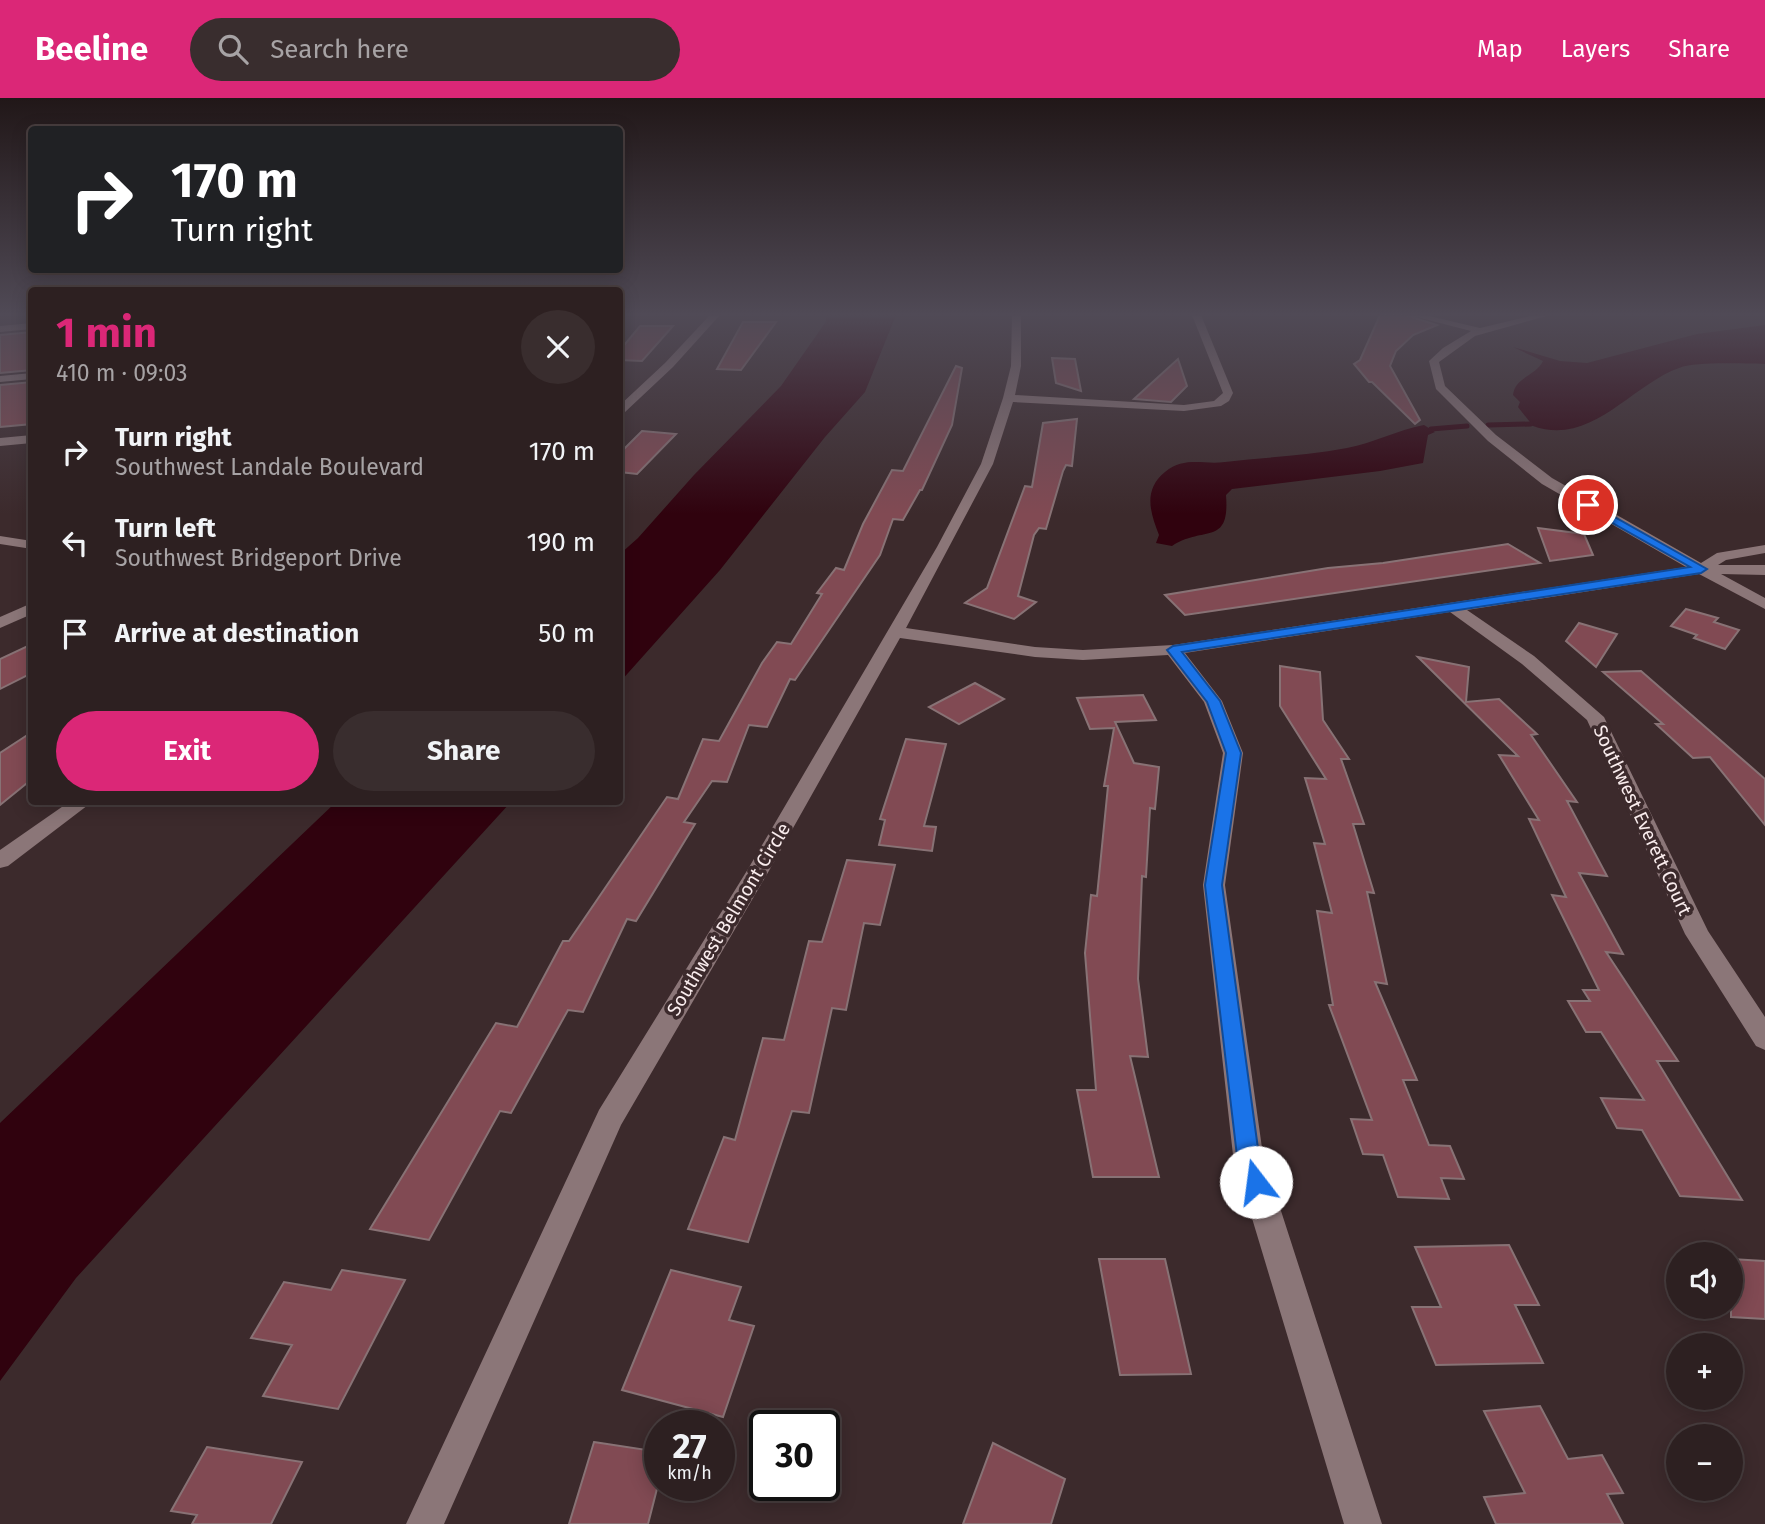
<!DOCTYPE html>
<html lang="en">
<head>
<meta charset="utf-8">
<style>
	:root { --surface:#2d2021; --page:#392d2e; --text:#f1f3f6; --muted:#a7a3a5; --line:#483e3f; --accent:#db2777 }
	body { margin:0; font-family:"Fira Sans",sans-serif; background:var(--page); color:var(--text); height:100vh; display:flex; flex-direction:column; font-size:26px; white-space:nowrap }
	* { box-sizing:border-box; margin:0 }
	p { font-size:23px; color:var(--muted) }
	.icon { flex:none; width:38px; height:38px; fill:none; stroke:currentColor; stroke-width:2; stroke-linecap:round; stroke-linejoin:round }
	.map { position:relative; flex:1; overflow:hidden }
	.details { position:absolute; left:28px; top:189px; width:595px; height:518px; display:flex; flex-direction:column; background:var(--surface); border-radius:7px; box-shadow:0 4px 18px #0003,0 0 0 2px var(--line) }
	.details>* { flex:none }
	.guide { position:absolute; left:28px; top:28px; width:595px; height:147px; border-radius:7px; box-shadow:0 4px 18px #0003,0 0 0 2px var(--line); background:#202124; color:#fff; overflow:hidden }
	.buttons { position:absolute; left:1666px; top:1144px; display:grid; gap:14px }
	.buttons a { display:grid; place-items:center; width:77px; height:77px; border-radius:50%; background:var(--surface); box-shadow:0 4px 18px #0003,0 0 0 2px var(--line); font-size:35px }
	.speed { position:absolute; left:644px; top:1312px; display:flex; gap:14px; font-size:35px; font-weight:700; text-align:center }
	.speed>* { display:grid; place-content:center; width:91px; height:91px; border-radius:50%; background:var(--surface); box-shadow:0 4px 18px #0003,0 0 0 2px var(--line); line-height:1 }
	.speed small { font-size:18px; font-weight:400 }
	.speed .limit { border:4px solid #111; border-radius:10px; background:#fff; color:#111 }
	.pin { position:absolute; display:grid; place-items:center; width:60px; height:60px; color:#fff; margin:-30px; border:4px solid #fff; border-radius:50%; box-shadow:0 2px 7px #0007 }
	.me { position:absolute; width:77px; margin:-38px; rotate:345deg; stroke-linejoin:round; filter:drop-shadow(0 0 5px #0008) }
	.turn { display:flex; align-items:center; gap:24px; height:147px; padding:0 28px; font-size:32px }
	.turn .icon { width:91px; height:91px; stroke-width:2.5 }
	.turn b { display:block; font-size:49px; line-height:60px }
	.round { display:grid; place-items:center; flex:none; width:74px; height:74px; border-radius:37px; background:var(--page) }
	.overview { display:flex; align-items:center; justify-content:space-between; height:119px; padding:0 28px }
	h1 { font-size:42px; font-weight:700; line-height:52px; color:var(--accent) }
	.button { display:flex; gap:14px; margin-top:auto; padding:14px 28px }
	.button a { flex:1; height:80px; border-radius:42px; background:var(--accent); color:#fff; font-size:28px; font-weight:700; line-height:80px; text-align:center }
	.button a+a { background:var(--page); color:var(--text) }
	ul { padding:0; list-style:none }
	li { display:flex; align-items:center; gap:21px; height:91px; padding:0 28px }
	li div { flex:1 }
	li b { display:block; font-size:26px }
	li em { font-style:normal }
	header { display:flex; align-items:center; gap:42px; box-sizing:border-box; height:98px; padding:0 35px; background:var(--accent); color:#fff }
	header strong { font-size:33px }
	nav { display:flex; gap:38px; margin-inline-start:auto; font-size:24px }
	.search { width:490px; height:63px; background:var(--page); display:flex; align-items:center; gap:18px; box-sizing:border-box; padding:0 24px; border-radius:38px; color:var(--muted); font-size:26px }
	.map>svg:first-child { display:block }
	.water { fill:#30020e }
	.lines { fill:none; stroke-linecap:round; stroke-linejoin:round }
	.stream { stroke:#30020e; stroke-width:5 }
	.building { fill:#814a53; stroke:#887275; stroke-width:2 }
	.street { fill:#8b7678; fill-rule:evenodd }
	.route { fill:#1a73e8; stroke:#114b97; stroke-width:2 }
	.labels { text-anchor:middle; stroke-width:7; stroke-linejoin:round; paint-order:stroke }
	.street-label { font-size:19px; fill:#f9eced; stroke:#3c2a2c }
</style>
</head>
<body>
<header>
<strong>Beeline</strong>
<div class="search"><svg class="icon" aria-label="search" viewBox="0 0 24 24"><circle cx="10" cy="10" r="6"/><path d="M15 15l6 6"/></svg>Search here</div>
<nav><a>Map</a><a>Layers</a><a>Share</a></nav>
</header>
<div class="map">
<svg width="1765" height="1426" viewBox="0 0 1765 1426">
	<rect width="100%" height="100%" fill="#3c2a2c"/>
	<g class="water">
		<path d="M827,217H896L865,294L825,339L720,472L620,584V456L638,440L694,377L781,288L825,225Z"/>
		<path d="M1765,227V266C1743,266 1698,263 1679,270C1631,287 1591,349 1533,328L1518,309L1520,304L1513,297C1515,279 1536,278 1543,263L1513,249L1560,263L1587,265L1697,236Z"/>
		<path d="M1424,327L1435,334L1428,337L1423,365L1380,373L1232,391L1226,397C1230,449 1204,427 1172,448L1156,445L1159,437C1150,414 1143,392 1165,374C1185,358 1203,367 1225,364C1266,359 1307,358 1347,350C1374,345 1397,332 1424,327Z"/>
		<path d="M336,704H511L76,1180L0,1283V1025Z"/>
	</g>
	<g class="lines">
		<g class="stream">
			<path d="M1488,327L1531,326"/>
			<path d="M1431,331L1467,328"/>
		</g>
	</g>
	<g class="building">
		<path d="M1380,217H1406L1437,227L1413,237L1396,253L1390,268L1420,322L1415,326L1372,284H1369L1354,266L1360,262Z"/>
		<path d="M743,224H776L741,272L717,271Z"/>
		<path d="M640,228H673L642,263L620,262V252Z"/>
		<path d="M32,234V272L0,275V237Z"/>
		<path d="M1052,260L1075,261L1081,293L1056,285Z"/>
		<path d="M1178,261L1187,288L1171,304L1134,301Z"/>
		<path d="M956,268L962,270L952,327L922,392H920L903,422L893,421L880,457L795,582L790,581L767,629L749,627L727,684L712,683L684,724L695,726L636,823L627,821L583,914L568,912L511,1015L500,1013L429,1142L370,1131L496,925L517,929L563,843H569L667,699L678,701L703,641L719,643L762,565L777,544L791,546L822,496L817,495L836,470L844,472L863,426L892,372L903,373Z"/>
		<path d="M32,284V326L0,329V287Z"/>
		<path d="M1077,321L1072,368L1066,367L1063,373L1046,431L1039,430L1034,437L1018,498L1036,504L1014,521L965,505L987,490L1025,388L1032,389L1043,325Z"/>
		<path d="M642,333L676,336L637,376L620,374V355Z"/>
		<path d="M1538,430L1584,436L1593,457L1550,463Z"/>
		<path d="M1508,446L1540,465L1185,517L1165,497L1328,470L1383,465Z"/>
		<path d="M1686,511L1718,520L1714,524L1739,532L1725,551L1694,540L1697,537L1671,528Z"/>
		<path d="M1579,525L1617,536L1596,569L1566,543Z"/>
		<path d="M32,546V575L0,591V561Z"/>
		<path d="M1418,559L1469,569L1466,604L1499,601L1537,636L1531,637L1577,704L1567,703L1607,778L1579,775L1623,856L1606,854L1678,963H1657L1742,1102L1680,1098L1642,1032L1617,1030L1601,1000L1644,1002L1601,934H1586L1568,903H1590L1583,892H1599L1552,797L1566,799L1529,721L1539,722L1499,657L1518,658Z"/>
		<path d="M1280,568L1320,574L1323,622L1349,661H1341L1364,726H1353L1374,795L1367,794L1387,886L1375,884L1417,982H1403L1429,1047L1450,1048L1464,1081L1441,1080L1449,1101L1398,1099L1383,1057L1363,1056L1351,1021L1372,1022L1329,907H1333L1317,813L1332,815L1314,745L1325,746L1305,680L1326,681L1280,608Z"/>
		<path d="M1641,573L1765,681V727L1710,659L1693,660L1656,626H1663L1603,574Z"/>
		<path d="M975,585L1004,601L959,626L929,609Z"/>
		<path d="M1143,597L1156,622L1115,624L1134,665L1159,669L1155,711L1150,710L1146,779L1142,778L1138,881L1148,959L1130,958L1159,1079H1093L1077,992H1096L1085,855L1091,797L1097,798L1108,688H1104L1114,630L1090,631L1077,600Z"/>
		<path d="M32,634V681L0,707V655Z"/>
		<path d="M906,641L946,646L924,728L936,729L932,753L879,747L885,722L880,721Z"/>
		<path d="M847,762L895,767L880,827L864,825L846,912L832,910L809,1015L792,1013L748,1144L688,1131L724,1039L735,1042L763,940L784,942L809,843L822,844Z"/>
		<path d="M1509,1147L1539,1207H1515L1543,1265L1436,1267L1412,1209H1441L1415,1149Z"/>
		<path d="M1099,1161H1165L1191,1276L1120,1277Z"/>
		<path d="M1731,1161L1765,1163V1221L1731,1219Z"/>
		<path d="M342,1172L405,1182L338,1311L263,1298L292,1247L251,1240L284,1184L331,1192Z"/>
		<path d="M671,1172L741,1189L729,1222L754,1228L723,1319L622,1292Z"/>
		<path d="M1540,1308L1568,1361L1602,1357L1623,1395L1607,1396L1623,1426H1496L1484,1399L1525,1395L1484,1313Z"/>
		<path d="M594,1344L660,1354V1379L648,1426H569Z"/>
		<path d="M993,1345L1065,1381L1051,1426H963Z"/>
		<path d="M207,1349L302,1364L271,1426H192L197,1417L171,1413Z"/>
	</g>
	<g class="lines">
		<g class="street">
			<path d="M710,217H720L673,269L624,315L620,316V307L665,265Z"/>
			<path d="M1012,217H1021V268L1015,297L1184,307L1214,303L1223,295L1192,217H1201L1233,295L1229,303L1221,308L1184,313L1013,304L993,366L906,530L1035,549L1083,552L1173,547L1686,469L1542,386L1488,343L1436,291L1429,263L1443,250L1471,233L1409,217H1425L1480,230L1534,217H1550L1475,238L1439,264L1445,288L1496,337L1552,380L1701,465L1717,455L1765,447V455L1726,462L1718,467H1765V477L1721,476L1765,500V511L1699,476L1467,512L1534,558L1604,619L1708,833L1765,919V952L1756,948L1685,836L1587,622L1522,566L1450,514L1185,555L1222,603L1243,655L1225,787L1263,1057L1382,1426H1344L1233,1057L1203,787L1223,655L1204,604L1168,557L1083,562L1035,559L900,540L770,771L621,1027L444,1426H406L599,1012L748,771L937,449L981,366L1003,300L1011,268Z"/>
			<path d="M32,225V231L0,234V228Z"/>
			<path d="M32,275V281L0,284V278Z"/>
			<path d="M32,337V345L0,348V340Z"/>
			<path d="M0,438L32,443V451L0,446Z"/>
			<path d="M32,505V516L0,530V519Z"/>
			<path d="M69,704H92L8,768L0,770V752Z"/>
		</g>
	</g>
	<linearGradient id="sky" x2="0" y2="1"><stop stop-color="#211718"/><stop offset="0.52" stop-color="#504a56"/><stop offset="1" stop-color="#504a56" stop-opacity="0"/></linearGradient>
	<rect width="1765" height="416" fill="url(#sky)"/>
	<path class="route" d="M1588,404L1707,471L1701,475L1182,554L1220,603L1241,655L1222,787L1259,1058L1268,1084L1264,1091L1256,1094L1248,1091L1237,1058L1205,787L1226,655L1207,604L1167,552L1173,548L1690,469L1584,409L1582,407Z"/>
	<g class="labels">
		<g class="street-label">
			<text transform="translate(1643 722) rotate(65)" y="7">Southwest Everett Court</text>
			<text transform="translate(728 821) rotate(-59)" y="7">Southwest Belmont Circle</text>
		</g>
	</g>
</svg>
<div class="buttons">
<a><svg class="icon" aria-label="sound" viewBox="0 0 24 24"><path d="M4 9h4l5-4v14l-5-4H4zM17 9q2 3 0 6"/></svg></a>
<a>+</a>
<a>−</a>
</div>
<div class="speed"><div>27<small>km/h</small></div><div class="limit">30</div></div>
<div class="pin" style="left:1588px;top:407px;background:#d93025"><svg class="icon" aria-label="arrive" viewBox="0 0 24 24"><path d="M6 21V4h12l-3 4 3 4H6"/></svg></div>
<svg class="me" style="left:1256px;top:1084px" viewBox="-20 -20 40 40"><circle r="19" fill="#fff"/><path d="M0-13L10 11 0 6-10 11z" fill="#1a73e8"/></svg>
<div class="guide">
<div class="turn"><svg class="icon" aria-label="right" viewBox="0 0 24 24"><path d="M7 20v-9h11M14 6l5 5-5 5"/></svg><div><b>170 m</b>Turn right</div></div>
</div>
<section class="details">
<div class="overview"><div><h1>1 min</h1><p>410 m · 09:03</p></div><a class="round"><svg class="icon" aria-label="close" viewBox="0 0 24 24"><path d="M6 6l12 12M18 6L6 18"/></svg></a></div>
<ul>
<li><svg class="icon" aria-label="right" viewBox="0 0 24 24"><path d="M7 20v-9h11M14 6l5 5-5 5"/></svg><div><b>Turn right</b><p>Southwest Landale Boulevard</p></div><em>170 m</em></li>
<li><svg class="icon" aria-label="left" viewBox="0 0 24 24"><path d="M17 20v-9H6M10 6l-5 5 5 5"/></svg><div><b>Turn left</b><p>Southwest Bridgeport Drive</p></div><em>190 m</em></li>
<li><svg class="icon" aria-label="arrive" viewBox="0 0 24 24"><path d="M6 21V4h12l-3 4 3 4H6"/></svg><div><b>Arrive at destination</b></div><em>50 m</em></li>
</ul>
<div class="button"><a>Exit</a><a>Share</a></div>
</section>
</div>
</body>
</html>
